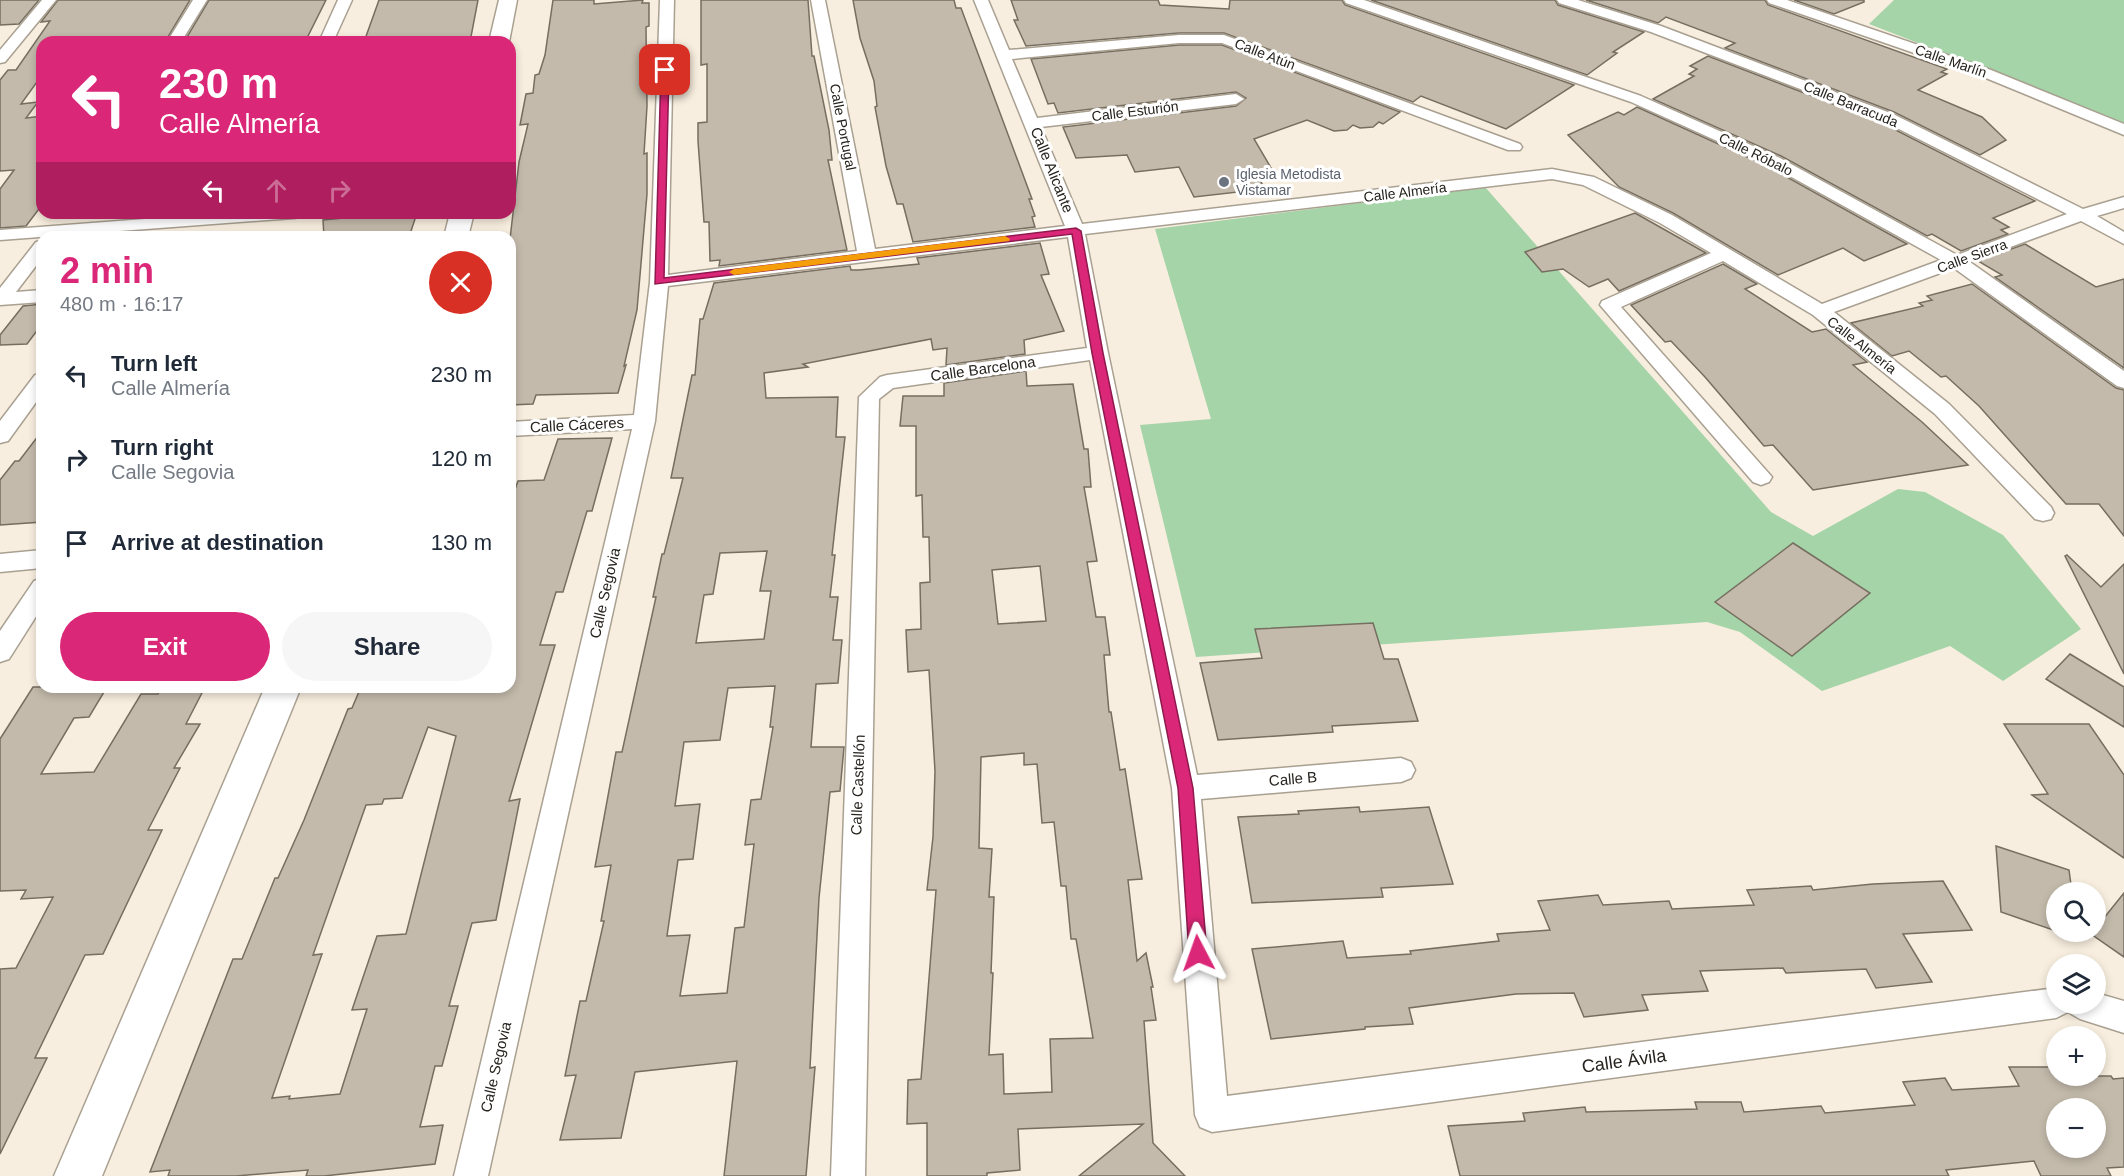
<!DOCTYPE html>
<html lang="en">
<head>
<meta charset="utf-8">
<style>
	:root { --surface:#fff; --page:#f6f6f7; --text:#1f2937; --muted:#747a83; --accent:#db2777 }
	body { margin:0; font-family:Helvetica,sans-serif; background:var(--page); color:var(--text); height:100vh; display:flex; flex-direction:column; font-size:22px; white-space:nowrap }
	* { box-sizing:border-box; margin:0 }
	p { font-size:20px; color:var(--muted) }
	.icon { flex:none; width:33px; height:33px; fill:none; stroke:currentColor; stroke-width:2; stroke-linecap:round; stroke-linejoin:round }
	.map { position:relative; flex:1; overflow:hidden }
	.sheet { position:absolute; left:36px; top:231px; width:480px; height:462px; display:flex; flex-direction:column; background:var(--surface); border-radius:18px; box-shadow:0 3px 9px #0003 }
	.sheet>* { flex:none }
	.hud { position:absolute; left:36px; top:36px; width:480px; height:183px; border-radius:18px; box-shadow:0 3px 9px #0003; background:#db2777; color:#fff; overflow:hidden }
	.controls { position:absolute; left:2046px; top:882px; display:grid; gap:12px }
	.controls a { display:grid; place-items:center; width:60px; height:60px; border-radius:50%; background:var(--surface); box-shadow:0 3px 9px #0003; font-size:30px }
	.pin { position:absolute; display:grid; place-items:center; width:51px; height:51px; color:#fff; margin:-26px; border-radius:12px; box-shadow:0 3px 9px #0006 }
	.me { position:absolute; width:66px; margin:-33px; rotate:356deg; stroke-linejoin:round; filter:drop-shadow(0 0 4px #0008) }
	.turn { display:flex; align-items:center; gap:21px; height:126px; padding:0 24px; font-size:27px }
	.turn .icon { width:78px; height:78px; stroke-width:2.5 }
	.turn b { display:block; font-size:42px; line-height:51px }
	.lanes { display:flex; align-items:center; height:57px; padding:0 24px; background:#0003; justify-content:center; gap:30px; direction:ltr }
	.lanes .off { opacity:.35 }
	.round { display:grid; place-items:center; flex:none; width:63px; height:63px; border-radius:32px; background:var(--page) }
	.head { display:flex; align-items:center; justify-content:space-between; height:102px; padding:0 24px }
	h1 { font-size:36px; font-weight:700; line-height:45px; color:var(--accent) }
	.action { display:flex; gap:12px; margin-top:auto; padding:12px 24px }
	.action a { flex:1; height:69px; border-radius:36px; background:var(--accent); color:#fff; font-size:24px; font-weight:700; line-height:69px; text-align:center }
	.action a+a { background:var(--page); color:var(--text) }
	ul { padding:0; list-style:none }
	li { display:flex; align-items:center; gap:18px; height:84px; padding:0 24px }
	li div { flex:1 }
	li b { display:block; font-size:22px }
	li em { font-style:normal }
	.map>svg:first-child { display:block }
	.green { fill:#a4d4a7 }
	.building { fill:#c3baab; stroke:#766e60; stroke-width:1.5; fill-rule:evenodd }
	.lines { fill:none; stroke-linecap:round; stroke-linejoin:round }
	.street-casing { stroke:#a9a091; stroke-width:3 }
	.secondary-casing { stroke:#a9a091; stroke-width:3 }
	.street { fill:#fff; fill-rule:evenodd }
	.secondary { fill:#fff; fill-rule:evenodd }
	.route { fill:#db2777; stroke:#8e194d; stroke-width:1.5 }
	.slow { fill:#f59e0b }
	.worship-dot { fill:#6b7280; stroke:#fff; stroke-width:2 }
	.labels { text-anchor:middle; stroke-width:6; stroke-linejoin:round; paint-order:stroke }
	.far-street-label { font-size:14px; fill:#27231e; stroke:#fff }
	.far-worship-label { font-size:14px; fill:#5b616d; stroke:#fff; text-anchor:start }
	.street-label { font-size:15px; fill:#27231e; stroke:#fff }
	.near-street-label { font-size:18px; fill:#27231e; stroke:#fff }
</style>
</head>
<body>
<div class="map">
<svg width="2124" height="1176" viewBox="0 0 2124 1176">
	<rect width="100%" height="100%" fill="#f8eedf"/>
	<g class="green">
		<path d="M1894,0H2124V123L1869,24Z"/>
		<path d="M1485,187L1771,512L1813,536L1898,489L1925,492L2003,535L2081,629L2003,681L1950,646L1822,691L1740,632L1707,622L1196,657L1140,425L1211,419L1155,229Z"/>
	</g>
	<g class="building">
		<path d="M0,0H39L19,24L0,25Z"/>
		<path d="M58,0H190L165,42H42V75L21,104L38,102L26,118L42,116V205L26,226L0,228V189L14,170L0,171V80L8,70H16L50,21L41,22Z"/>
		<path d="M209,0H326L305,42H184Z"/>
		<path d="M379,0H478L470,42H423L424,37L364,42Z"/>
		<path d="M553,0H594V4L643,0L642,3H649V26L646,27L647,106L644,154L647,153V194L637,310L624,366L626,365L618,393L536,395L533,404L510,405V239L519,162L528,124L520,125L526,94L533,93L535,75L539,74L545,55Z"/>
		<path d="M701,0H808L812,56H814L829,130L832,160H828L847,250L719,266L720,260L710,261L709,222H704L698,141V123L707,122V64L701,65Z"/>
		<path d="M853,0H954L956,8H961L1032,199H1029L1035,216L1032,217L1035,227L913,242L903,204H897L886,166L875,107L877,106L874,81L860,38Z"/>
		<path d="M1011,0H1158L1160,5L1229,9L1230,0H1342L1345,5L1574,85L1506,129L1421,96L1413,102L1224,33H1179L1026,46L1014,20H1018Z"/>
		<path d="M1371,0H1555L1558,5L1644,32L1613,52L1617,53L1587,75Z"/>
		<path d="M1586,0H1765L1768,5L1947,69L1941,72L1947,74L1918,90L1982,117L2006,140L1980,155L1894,112L1725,48L1735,43L1666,17L1658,23Z"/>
		<path d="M1794,0H1864V2L1834,14Z"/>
		<path d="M1179,45H1222L1400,112L1383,124L1379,122L1373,127L1360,128L1353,125L1347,130L1334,131L1307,120L1254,139L1274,173L1257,175L1265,189L1194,197L1179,167L1135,172L1127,155L1076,158L1063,127L1236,106L1246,98L1236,92L1058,113L1054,103L1048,104L1031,59Z"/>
		<path d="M1708,56L1880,122L2035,201L1993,218L2009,227L2001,230L2008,234L1961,251L1932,234L1927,236L1781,156L1653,99L1694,76L1689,74L1697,69L1690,66Z"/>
		<path d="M1637,107L1767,166L1907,244L1864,261L1843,248L1778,275L1673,213L1619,187L1568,135L1618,112L1624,115Z"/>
		<path d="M396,213H417L409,237H324L323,220Z"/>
		<path d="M1635,213L1706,253L1619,291L1608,279L1589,287L1563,269L1542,272L1525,252Z"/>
		<path d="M1040,243L1049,274L1041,275L1064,331L1024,340L1025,354L946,365L947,348L933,350L931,339L803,364L808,367L764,373L766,398L838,397L836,437H845L832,555H835L830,597H838L833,640H842L838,683L816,684L811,747H844L840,791L830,792L819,898L810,1068L815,1067L806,1176H724L737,1061L635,1072L621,1138L560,1140L576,1075L565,1076L580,1001H586L604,921H601L611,865L595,867L616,752H622L656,597H653L662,554H664L683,478H671L692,375H695L700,319H703L714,283L850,266L851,270H859L919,264L917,258ZM767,551L760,591H771L764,639L696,643L704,595L713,594L720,553ZM775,686L770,727H773L761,799L751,800L745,845L754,844L744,927L735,928L727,993L680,996L690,935L667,936L678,860L693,859L700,804L675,806L684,742L720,740L728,688Z"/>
		<path d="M2025,244L2096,287L2124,279V368L1995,277L2002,275L1978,261Z"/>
		<path d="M1723,264L1757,284L1745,289L1812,332L1826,329L1867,362L1853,365L1922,422L1968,465L1813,490L1773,445L1764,446L1705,377L1671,341L1665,342L1631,305Z"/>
		<path d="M1972,284L2116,388L2124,390V536L2099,504H2066L1979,406L1946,376L1941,377L1909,351L1892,356L1851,323L1923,306L1919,303L1932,300L1927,296Z"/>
		<path d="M42,304V324L27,344L0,345V335L23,306Z"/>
		<path d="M1026,371L1027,386L1073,384L1084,449H1088L1091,487H1084L1097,561L1087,562L1096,617H1105L1110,655H1104L1109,712H1111L1120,770L1125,769L1142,879L1128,880L1137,961L1146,953L1153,987H1151L1156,1020L1144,1021L1153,1143L1185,1176H1079L1143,1124L1018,1129L1020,1170L987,1173V1176H927V1123L907,1124L908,1080L921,1079L936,890H927L933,837L935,771L929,670L908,672L906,630L921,629L920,583L930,582L929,537H923L922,495L916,496V426H900L903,396H944V383ZM1040,566L1046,621L998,624L992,570ZM1024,753V765L1037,764L1042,823L1054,822L1061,886H1066L1071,939H1076L1093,1038L1050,1039L1052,1092L1004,1094L1003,1054L989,1055L993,973H991L994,897H989L992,849L979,848L981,757Z"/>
		<path d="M42,431V522L0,525V480L15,461H19Z"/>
		<path d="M612,438L592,511H587L563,592H556L540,645H555L509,801L520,799L496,920L472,923L449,1006H458L442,1066H435L420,1127L443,1125L435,1164L324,1176H306L308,1170L236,1176H168L170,1170L150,1172L233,959H242L275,878H278L304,820L348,709L352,708L361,687H510V503L518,481L544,480L558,439ZM428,727L456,736L406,934L377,936L352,1010L367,1009L340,1094L289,1099L290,1096L272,1098L322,954L313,955L366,805L382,804L384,799L402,798Z"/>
		<path d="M1793,543L1870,593L1792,656L1715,602Z"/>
		<path d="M2067,555L2101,587L2124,564V674L2065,556Z"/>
		<path d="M1373,623L1384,659H1398L1418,721L1332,726L1333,732L1218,740L1200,663L1262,658L1255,629Z"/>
		<path d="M2070,654L2124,687V727L2046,679Z"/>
		<path d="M33,687H107L89,717L74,718L41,774L94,772L141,694H158L162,687H205L186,724H200L174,768H180L148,830H162L103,954L85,955L35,1058H47L0,1154V969L16,968L53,897L21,899L26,890L0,891V739Z"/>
		<path d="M2004,724H2089L2124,775V858L2032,795L2048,794Z"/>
		<path d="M1359,807L1360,812L1429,807L1453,884L1381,888L1383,897L1252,903L1238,817L1299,814L1298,811Z"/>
		<path d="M1996,846L2069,870L2072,892H2056V931L2001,912Z"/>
		<path d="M1943,881L1972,930L1903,934L1932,982L1876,988L1866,969L1786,973L1783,968L1700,971L1708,991L1642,995L1648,1010L1584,1017L1574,993L1516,994L1409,1008L1413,1024L1365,1027V1029L1271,1039L1252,949L1343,941L1347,958L1411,954L1410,951L1499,941L1497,934L1550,930L1538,901L1598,895L1603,905L1669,901L1672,909L1754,905L1747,890L1811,886L1813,890L1873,884Z"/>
		<path d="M2124,893V957L2091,934Z"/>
		<path d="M2009,1067H2051L2056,1076H2111L2113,1079L2124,1078V1167L2107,1168L2111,1176H2041L2034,1161L1946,1170L1949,1176H1460L1448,1126L1525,1121L1523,1113L1585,1107L1586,1112L1697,1109L1695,1102H1741L1744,1112L1821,1106L1825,1113L1915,1105L1903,1082L1945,1078L1952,1090L2019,1086ZM2056,1108H2096V1148H2056Z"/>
	</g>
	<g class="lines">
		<defs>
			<g id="street">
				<path d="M42,0H56L5,62L0,63V50Z"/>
				<path d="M193,0H207L181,42H167Z"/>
				<path d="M338,0H352L333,42H319Z"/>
				<path d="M660,0H674L668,275L857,251L811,0H825L875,249L1065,226L974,0H988L1009,50L1179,35H1224L1520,144L1522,147L1520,150H1508L1222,43H1179L1012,59L1037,118L1236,94L1244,99L1236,104L1041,127L1082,224L1552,169L1594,177L1672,215L1822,304L1941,260L1768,164L1631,102L1346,3L1344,0H1364L1641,96L1780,158L1957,255L2067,214L1881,120L1651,32L1559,3L1557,0H1578L1661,26L1893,114L2083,209L2124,197V208L2097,216L2124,232V244L2081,221L1970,262L2124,371V388L2117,386L1954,268L1834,312L1949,404L2051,507L2054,513L2051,519L2043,521L2035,519L1935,414L1813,315L1723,261L1621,307L1772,477L1769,482L1761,485L1753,482L1600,305L1602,301L1711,253L1660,223L1583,185L1552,179L1085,234L1108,353L1197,775L1401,758L1411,762L1415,770L1411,778L1401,782L1201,799L1227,1096L2056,988V1004H2096V993L2124,1001V1033L2080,1019L2068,1012L2056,1018L1212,1132L1200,1127L1195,1115L1172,788L1090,360L893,388L879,399L865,1176H831L859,397L880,377L887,375L1087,348L1068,237L668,286L655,421L488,1176H454L632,429L510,436V422L634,415L650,282Z"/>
				<path d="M1767,0H1787L1991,70L2124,124V135L1981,76L1769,3Z"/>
				<path d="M224,213H303L300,217L294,218L0,240V230Z"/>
				<path d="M42,241V258L16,292L42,290V302L0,305V288L36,242Z"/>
				<path d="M42,374V394L8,441L0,443V421L35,375Z"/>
				<path d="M42,550V568L0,572V554Z"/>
				<path d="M42,578V607L9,659L0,662V631L34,581Z"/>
			</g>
			<g id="secondary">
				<path d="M499,0H517L509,42H489Z"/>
				<path d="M450,213H474L468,237H444Z"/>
				<path d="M265,687H301L102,1176H54Z"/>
			</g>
		</defs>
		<use href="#street" class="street-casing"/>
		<use href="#secondary" class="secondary-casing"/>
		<use href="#street" class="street"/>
		<use href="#secondary" class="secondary"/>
	</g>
	<path class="route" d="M665,68L669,70L664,278L1076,228L1081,231L1103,353L1193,788L1207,953L1204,959L1198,961L1192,959L1189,953L1178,788L1092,353L1072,234L655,284L661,70Z"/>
	<path class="slow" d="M1005,236L1010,239L1009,241L734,275L729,272L734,269Z"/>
	<circle class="worship-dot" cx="1224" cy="182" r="6"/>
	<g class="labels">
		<g class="far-street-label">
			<text transform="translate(1265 54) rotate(21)" y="5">Calle Atún</text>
			<text transform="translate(1951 61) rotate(19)" y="5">Calle Marlín</text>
			<text transform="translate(1851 104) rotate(22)" y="5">Calle Barracuda</text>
			<text transform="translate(1135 111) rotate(-7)" y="5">Calle Esturión</text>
			<text transform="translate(843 127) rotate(79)" y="5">Calle Portugal</text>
			<text transform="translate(1756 154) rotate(26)" y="5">Calle Róbalo</text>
			<text transform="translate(1405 192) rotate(-7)" y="5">Calle Almería</text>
			<text transform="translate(1972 256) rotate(-20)" y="5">Calle Sierra</text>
			<text transform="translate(1862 345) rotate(38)" y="5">Calle Almería</text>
		</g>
		<g class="far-worship-label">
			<text x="1236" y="179">Iglesia Metodista<tspan x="1236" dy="16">Vistamar</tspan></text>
		</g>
		<g class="street-label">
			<text transform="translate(1052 170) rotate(68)" y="5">Calle Alicante</text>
			<text transform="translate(983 369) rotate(-8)" y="5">Calle Barcelona</text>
			<text transform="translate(577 425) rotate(-3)" y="5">Calle Cáceres</text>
			<text transform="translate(605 593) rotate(-77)" y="5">Calle Segovia</text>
			<text transform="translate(1293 779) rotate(-5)" y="5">Calle B</text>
			<text transform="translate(858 785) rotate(-88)" y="5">Calle Castellón</text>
			<text transform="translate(496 1067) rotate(-77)" y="5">Calle Segovia</text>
		</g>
		<g class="near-street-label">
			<text transform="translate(1624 1061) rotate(-8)" y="6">Calle Ávila</text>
		</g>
	</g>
</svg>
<div class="controls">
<a><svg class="icon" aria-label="search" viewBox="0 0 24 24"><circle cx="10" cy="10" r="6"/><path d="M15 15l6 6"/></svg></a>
<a><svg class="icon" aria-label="layers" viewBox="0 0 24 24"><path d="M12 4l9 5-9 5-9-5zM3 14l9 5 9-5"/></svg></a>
<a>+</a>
<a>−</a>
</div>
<div class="pin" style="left:665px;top:70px;background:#d93025"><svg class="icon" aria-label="arrive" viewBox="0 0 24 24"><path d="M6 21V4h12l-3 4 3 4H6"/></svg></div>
<svg class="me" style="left:1198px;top:953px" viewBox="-20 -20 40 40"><path d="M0-17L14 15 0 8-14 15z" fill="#db2777" stroke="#fff" stroke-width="4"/></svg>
<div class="hud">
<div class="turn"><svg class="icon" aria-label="left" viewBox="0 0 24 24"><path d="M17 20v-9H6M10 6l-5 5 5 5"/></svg><div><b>230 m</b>Calle Almería</div></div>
<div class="lanes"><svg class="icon" aria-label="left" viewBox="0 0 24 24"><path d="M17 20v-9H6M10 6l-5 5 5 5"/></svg><svg class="icon off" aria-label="ahead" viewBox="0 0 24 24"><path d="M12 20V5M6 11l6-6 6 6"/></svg><svg class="icon off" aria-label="right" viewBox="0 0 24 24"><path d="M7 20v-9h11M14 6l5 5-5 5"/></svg></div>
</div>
<section class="sheet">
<div class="head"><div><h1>2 min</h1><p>480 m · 16:17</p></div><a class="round" style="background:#d93025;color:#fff"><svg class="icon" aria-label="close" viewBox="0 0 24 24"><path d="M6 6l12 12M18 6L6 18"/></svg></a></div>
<ul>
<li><svg class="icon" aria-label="left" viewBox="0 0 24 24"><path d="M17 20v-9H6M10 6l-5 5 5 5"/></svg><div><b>Turn left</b><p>Calle Almería</p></div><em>230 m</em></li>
<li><svg class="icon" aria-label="right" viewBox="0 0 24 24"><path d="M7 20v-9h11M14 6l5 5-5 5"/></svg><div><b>Turn right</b><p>Calle Segovia</p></div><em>120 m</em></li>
<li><svg class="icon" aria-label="arrive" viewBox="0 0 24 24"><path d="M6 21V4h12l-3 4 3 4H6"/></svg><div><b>Arrive at destination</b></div><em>130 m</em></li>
</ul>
<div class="action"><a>Exit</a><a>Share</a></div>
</section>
</div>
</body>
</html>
